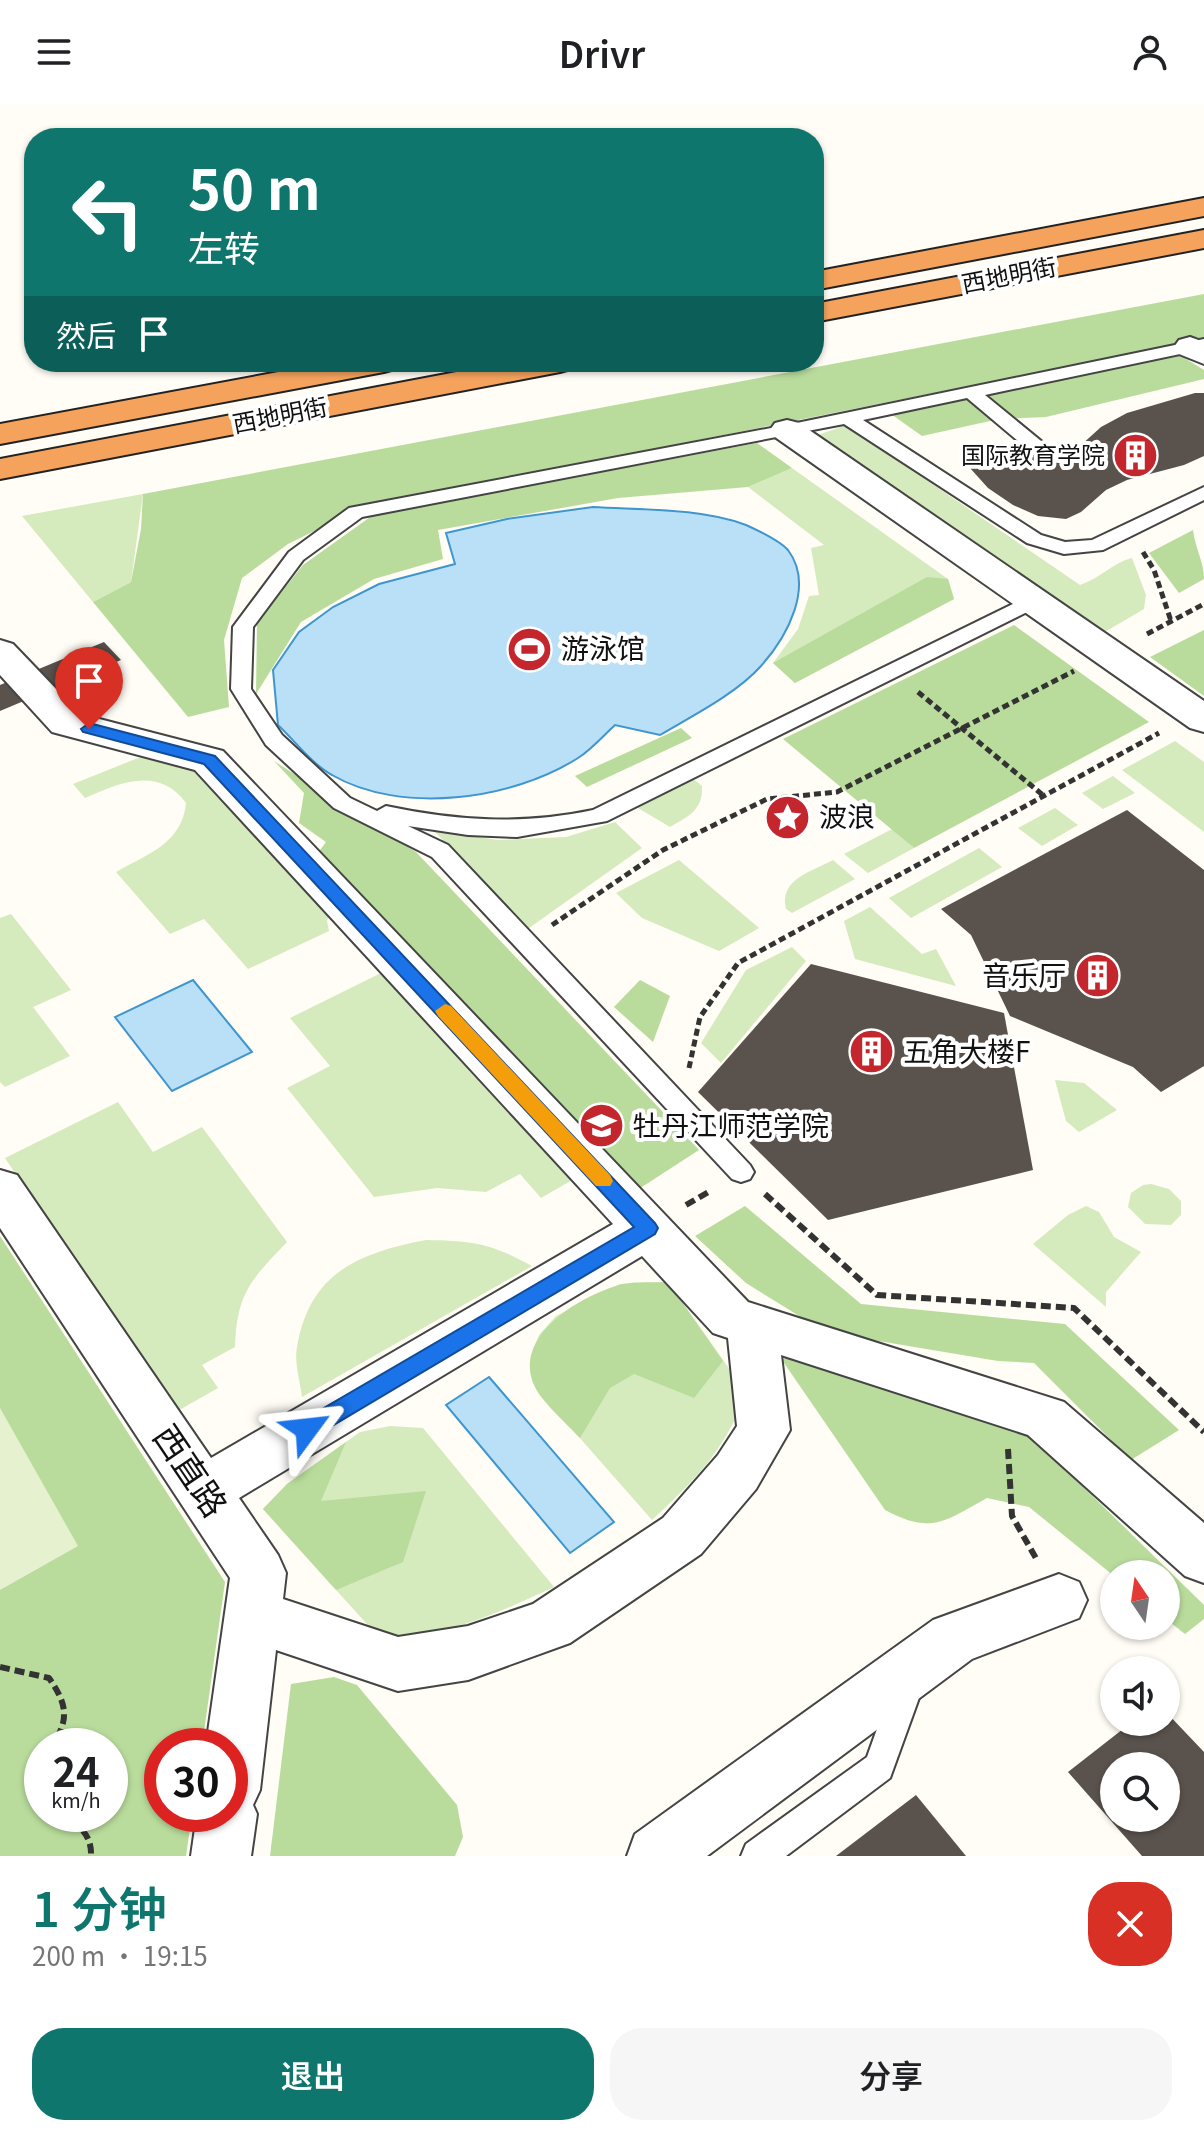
<!DOCTYPE html>
<html lang="zh">
<head>
<meta charset="utf-8">
<style>
	:root { --surface:#fff; --page:#f6f6f6; --text:#202124; --muted:#757577; --accent:#0f766e }
	body { margin:0; font-family:Georgia,"Noto Sans SC",serif; background:var(--page); color:var(--text); height:100vh; display:flex; flex-direction:column; font-size:30px; white-space:nowrap }
	* { box-sizing:border-box; margin:0 }
	p { font-size:26px; color:var(--muted) }
	.icon { flex:none; width:44px; height:44px; fill:none; stroke:currentColor; stroke-width:2; stroke-linecap:round; stroke-linejoin:round }
	.map { position:relative; height:1752px; overflow:hidden }
	.drawer { display:flex; flex-direction:column; background:var(--surface); flex:1 }
	.drawer>* { flex:none }
	.hud { position:absolute; left:24px; top:24px; width:800px; height:244px; border-radius:32px; box-shadow:0 2px 6px #0004; background:#0f766e; color:#fff; overflow:hidden }
	.needle { width:52px; rotate:347deg }
	.fabs { position:absolute; left:1100px; top:1456px; display:grid; gap:16px }
	.fabs a { display:grid; place-items:center; width:80px; height:80px; border-radius:50%; background:var(--surface); box-shadow:0 2px 6px #0004; font-size:40px }
	.speed { position:absolute; left:24px; top:1624px; display:flex; gap:16px; font-size:40px; font-weight:700; text-align:center }
	.speed>* { display:grid; place-content:center; width:104px; height:104px; border-radius:50%; background:var(--surface); box-shadow:0 2px 6px #0004; line-height:1 }
	.speed small { font-size:20px; font-weight:400 }
	.speed .limit { border:12px solid #d22; background:#fff; color:#111 }
	.pin { position:absolute; display:grid; place-items:center; width:68px; height:68px; color:#fff; margin:-82px -34px; border-radius:50% 50% 50% 0; rotate:-45deg; box-shadow:0 0 8px #0007 }
	.pin .icon { rotate:45deg }
	.me { position:absolute; width:88px; margin:-44px; rotate:60deg; stroke-linejoin:round; filter:drop-shadow(0 0 6px #0008) }
	.turn { display:flex; align-items:center; gap:28px; height:168px; padding:0 32px; font-size:36px }
	.turn .icon { width:104px; height:104px; stroke-width:2.5 }
	.turn b { display:block; font-size:56px; line-height:68px }
	.then { display:flex; align-items:center; height:76px; padding:0 32px; background:#0003; gap:16px; font-size:30px }
	.round { display:grid; place-items:center; flex:none; width:84px; height:84px; border-radius:32px; background:var(--page) }
	.head { display:flex; align-items:center; justify-content:space-between; height:136px; padding:0 32px }
	h1 { font-size:48px; font-weight:600; line-height:60px; color:var(--accent) }
	.button { display:flex; gap:16px; margin-top:auto; padding:16px 32px }
	.button a { flex:1; height:92px; border-radius:32px; background:var(--accent); color:#fff; font-size:32px; font-weight:600; line-height:92px; text-align:center }
	.button a+a { background:var(--page); color:var(--text) }
	header { display:flex; justify-content:space-between; align-items:center; height:104px; padding:0 32px; background:var(--surface); font-size:36px; font-weight:600 }
	.map>svg:first-child { display:block }
	.green { fill:#d5ebbd }
	.forest { fill:#b9dc9c; fill-rule:evenodd }
	.pitch { fill:#e6f2cf }
	.water { fill:#b9e0f7; stroke:#3f96cf; stroke-width:2 }
	.building { fill:#5a524d; fill-rule:evenodd }
	.lines { fill:none; stroke-linecap:round; stroke-linejoin:round }
	.lane-casing { stroke:#444; stroke-width:4 }
	.street-casing { stroke:#444; stroke-width:4 }
	.highway-casing { stroke:#222; stroke-width:4 }
	.path-far1 { stroke:#333; stroke-width:5; stroke-dasharray:7 4; stroke-linecap:butt }
	.path { stroke:#333; stroke-width:6; stroke-dasharray:10 5; stroke-linecap:butt }
	.lane { fill:#fff; fill-rule:evenodd }
	.street { fill:#fff; fill-rule:evenodd }
	.highway { fill:#f5a25d; fill-rule:evenodd }
	.route { fill:#1a73e8; stroke:#114b97; stroke-width:2 }
	.slow { fill:#f59e0b }
	.labels { text-anchor:middle; stroke-width:8; stroke-linejoin:round; paint-order:stroke }
	.far-street-label { font-size:24px; fill:#111; stroke:#fff }
	.far-poi-label { font-size:24px; fill:#111; stroke:#fff; text-anchor:end }
	.poi-label { font-size:28px; fill:#111; stroke:#fff; text-anchor:start }
	.near-street-label { font-size:34px; fill:#111; stroke:#fff }
</style>
</head>
<body>
<header><svg class="icon" aria-label="menu" viewBox="0 0 24 24"><path d="M4 6h16M4 12h16M4 18h16"/></svg>Drivr<svg class="icon" aria-label="person" viewBox="0 0 24 24"><circle cx="12" cy="8" r="4"/><path d="M4 21q1-7 8-7t8 7"/></svg></header>
<div class="map">
<svg width="1204" height="1752" viewBox="0 0 1204 1752">
	<rect width="100%" height="100%" fill="#fffdf5"/>
	<g class="green">
		<path d="M846,321L1080,481C1099,475 1112,459 1132,454L1146,491L1144,505L1103,529L818,331Z"/>
		<path d="M792,364L948,475L954,495L795,579L773,559L798,525L809,492L819,491L811,444L824,441L748,383Z"/>
		<path d="M143,390L131,478L93,498L22,412Z"/>
		<path d="M1175,637L1204,658V728L1122,666Z"/>
		<path d="M153,651L199,660L330,808L327,817L329,827L248,865L204,815L170,830L116,768C147,750 182,740 186,699C159,662 120,678 85,694L73,680L138,654Z"/>
		<path d="M1113,672L1135,689L1103,705L1082,689Z"/>
		<path d="M691,673L702,682C703,706 689,712 670,723L633,701Z"/>
		<path d="M1055,704L1078,721L1042,742L1018,724Z"/>
		<path d="M615,718L642,744L529,824L433,726L498,736L566,733Z"/>
		<path d="M892,725L914,744L868,769L844,750Z"/>
		<path d="M979,744L1002,763L911,814L889,794Z"/>
		<path d="M679,756L759,824L719,847L642,814L616,789Z"/>
		<path d="M833,756L855,775L792,809L786,805C779,775 811,768 833,756Z"/>
		<path d="M870,803L922,850L936,845L956,882L855,855L844,817Z"/>
		<path d="M11,810L71,886L33,903L70,952L5,983L0,978V814Z"/>
		<path d="M792,843L806,857L721,959L701,939L746,866Z"/>
		<path d="M389,865L574,1075L541,1094L520,1070L486,1088L437,1084L374,1093L287,984L330,962L290,914Z"/>
		<path d="M1055,976L1084,979L1117,1006L1079,1028L1066,1017Z"/>
		<path d="M118,998L153,1048L202,1023L287,1138C251,1176 237,1188 235,1243L202,1261L218,1284L174,1309L5,1054Z"/>
		<path d="M1151,1080L1169,1085L1181,1097V1111L1171,1121L1145,1120L1128,1103L1131,1089L1143,1081Z"/>
		<path d="M1086,1102L1099,1108L1114,1133L1141,1148L1106,1188V1203L1033,1140L1068,1111Z"/>
		<path d="M426,1136C473,1137 490,1139 532,1162L302,1293C300,1277 294,1258 297,1243C310,1168 359,1149 426,1136Z"/>
		<path d="M668,1178L733,1270L745,1294C721,1350 696,1375 652,1416L535,1283L531,1254L539,1231L556,1212L620,1180Z"/>
		<path d="M390,1322L423,1324L554,1483C501,1507 432,1542 374,1528L263,1405L287,1380L360,1328Z"/>
	</g>
	<g class="forest">
		<path d="M1204,190V235L363,403L288,440L242,474L224,536L229,603L188,613L93,498L131,478L141,425L143,390Z"/>
		<path d="M1178,250L1204,266V275L1046,313L999,315L922,332L891,310Z"/>
		<path d="M757,339L792,364L748,383L618,394L438,426L443,455L374,475L301,518L256,590L257,519L303,461L373,411Z"/>
		<path d="M1193,426C1195,444 1204,458 1204,475L1179,489L1149,449Z"/>
		<path d="M927,473L948,475L954,495L795,579L773,559Z"/>
		<path d="M1014,521L1149,618L914,744L783,635Z"/>
		<path d="M1204,526V592L1150,553Z"/>
		<path d="M681,624L692,634L587,683L575,672Z"/>
		<path d="M274,657L416,748L699,1046L628,1092L315,753L326,738L299,719L304,689Z"/>
		<path d="M640,876L670,892L653,938L614,903Z"/>
		<path d="M745,1102L861,1200L1065,1220L1179,1326L1131,1356L1034,1259L998,1257L825,1228L746,1179L695,1132Z"/>
		<path d="M0,1132L225,1478L202,1642H162V1710H192L186,1752H0ZM42,1642H110V1710H42Z"/>
		<path d="M668,1178L723,1257L694,1294L634,1270L610,1284L580,1334C568,1321 542,1298 535,1283C511,1232 579,1193 619,1181C633,1177 653,1179 668,1178Z"/>
		<path d="M798,1247L1029,1330L1204,1501V1515L1185,1530L1166,1515V1470L1114,1472L1029,1403L987,1394C945,1417 932,1431 885,1406L782,1256Z"/>
		<path d="M346,1338L321,1397L426,1387L403,1458L336,1486L263,1405L287,1380Z"/>
		<path d="M334,1573L357,1581L457,1701L463,1733L455,1752H270L291,1580Z"/>
	</g>
	<path class="pitch" d="M0,1304L78,1442L0,1486Z"/>
	<g class="water">
		<path d="M593,403C641,406 701,404 746,421C757,426 780,437 788,446C815,482 787,533 761,562C736,590 692,612 660,631L615,621C603,632 591,646 578,654C512,696 401,711 332,671C312,660 295,637 278,621L273,566L299,528L333,503L379,480L455,460L446,429L507,415Z"/>
		<path d="M193,876L252,948L172,987L115,913Z"/>
		<path d="M489,1273L614,1418L570,1449L446,1301Z"/>
	</g>
	<g class="building">
		<path d="M1195,289H1204V352L1184,361L1127,376L1106,386L1081,408L1066,415L1038,412L1013,401L988,384L961,354L960,345L968,341H984L1042,355L1069,352L1101,323L1127,309Z"/>
		<path d="M104,538L121,556L0,607V581Z"/>
		<path d="M1127,706L1204,766V962L1161,988L1133,963L1010,912L971,831L941,805Z"/>
		<path d="M811,860L1004,909L1033,1066L828,1116L698,988Z"/>
		<path d="M1166,1608L1204,1648V1752H1142L1068,1668L1132,1618H1166ZM1114,1662H1166V1714H1114Z"/>
		<path d="M916,1691L966,1752H836Z"/>
	</g>
	<g class="lines">
		<defs>
			<g id="lane">
				<path d="M1204,235V245L985,291L1057,350L1059,354L1057,358H1043L967,294L863,316L1041,431L1065,438L1092,436L1204,383V396L1103,446L1064,450L1027,439L844,320L362,413L303,456L253,523L251,585L282,631L350,694L377,707L386,702C457,717 522,721 593,706L1027,493H1041L1044,497L1041,501L607,717L517,733L468,731L408,722L448,741L750,1061L754,1068L750,1075L741,1078L732,1075L432,753L334,704L266,641L231,585L233,523L289,448L349,404L787,321Z"/>
				<path d="M908,1565L919,1569L924,1580L890,1674L786,1752H741L746,1740L867,1653L897,1569Z"/>
			</g>
			<g id="street">
				<path d="M1190,233L1204,238V260L1179,250L1174,243L1179,236Z"/>
				<path d="M787,316L799,319L1204,597V628L1190,624L775,333L770,326L775,319Z"/>
				<path d="M0,536L13,540L80,610L223,647L748,1198L1064,1298L1204,1419V1479L1185,1472L1028,1331L781,1251L790,1326L756,1385L701,1450L570,1539L468,1576L398,1587L276,1546L260,1686L253,1701L257,1710L251,1752H191L197,1710H230V1642H206L230,1474L0,1124V1066L17,1071L211,1354L613,1120L195,666L52,628L0,571ZM642,1152L713,1229L728,1234L737,1322L718,1351L663,1414L533,1500L468,1522L398,1533L283,1495L286,1469L278,1451L239,1394Z"/>
				<path d="M1059,1470L1079,1478L1087,1496L1079,1514L972,1555L707,1752H627L635,1730L933,1516Z"/>
			</g>
			<g id="highway">
				<path d="M1204,94V112L814,186V168Z"/>
				<path d="M1204,126V144L814,218V200Z"/>
				<path d="M332,258H400L395,265L384,268L0,340V320Z"/>
				<path d="M509,258H576L571,265L560,268L0,375V355Z"/>
			</g>
		</defs>
		<use href="#lane" class="lane-casing"/>
		<use href="#street" class="street-casing"/>
		<use href="#highway" class="highway-casing"/>
		<g class="path-far1">
			<path d="M1143,448L1154,466L1171,517"/>
			<path d="M1147,530L1204,500"/>
			<path d="M918,588L1044,692"/>
			<path d="M552,821L663,746L767,695L837,688L1074,567"/>
			<path d="M689,964L700,913L738,859L1159,629"/>
		</g>
		<g class="path">
			<path d="M765,1090L877,1191L1074,1204L1204,1328"/>
			<path d="M686,1101L712,1086"/>
			<path d="M1008,1345L1012,1412L1037,1456"/>
			<path d="M0,1563L49,1574C67,1600 70,1615 52,1642"/>
			<path d="M42,1661L39,1667L42,1679"/>
			<path d="M58,1710C77,1719 92,1729 91,1752"/>
		</g>
		<use href="#lane" class="lane"/>
		<use href="#street" class="street"/>
		<use href="#highway" class="highway"/>
	</g>
	<path class="route" d="M89,619L215,652L655,1119L658,1124L655,1130L315,1332L307,1335L300,1332L297,1325L300,1318L634,1123L204,660L83,628L81,625Z"/>
	<path class="slow" d="M445,900L451,902L610,1071L613,1077L610,1082H596L438,912L435,907Z"/>
	<defs>
		<symbol id="building-disc" viewBox="-11 -11 22 22"><circle r="9.5" fill="#c4262e" stroke="#fff"/><path d="M-4-6H4V6H1V3H-1V6H-4ZM-2.5-4.3h1.7v1.8h-1.7ZM.8-4.3h1.7v1.8H.8ZM-2.5-1h1.7V.8h-1.7ZM.8-1h1.7V.8H.8Z" fill="#fff"/></symbol>
		<symbol id="stadium-disc" viewBox="-11 -11 22 22"><circle r="9.5" fill="#c4262e" stroke="#fff"/><path d="M0-5a6.5 5 0 1 0 0 10a6.5 5 0 1 0 0-10ZM-3.5-1.8h7v3.6h-7Z" fill="#fff"/></symbol>
		<symbol id="sight-disc" viewBox="-11 -11 22 22"><circle r="9.5" fill="#c4262e" stroke="#fff"/><path d="M0-6L1.8-2.2L6-1.7L2.9 1.2L3.7 5.4L0 3.3L-3.7 5.4L-2.9 1.2L-6-1.7L-1.8-2.2Z" fill="#fff"/></symbol>
		<symbol id="university-disc" viewBox="-11 -11 22 22"><circle r="9.5" fill="#c4262e" stroke="#fff"/><path d="M0-5L7-2L0 1L-7-2ZM-4 1L0 2.5L4 1V4Q0 6-4 4Z" fill="#fff"/></symbol>
	</defs>
	<g fill-rule="evenodd">
		<use href="#building-disc" x="1110" y="326" width="51" height="51"/>
		<use href="#stadium-disc" x="504" y="520" width="51" height="51"/>
		<use href="#sight-disc" x="762" y="688" width="51" height="51"/>
		<use href="#building-disc" x="1072" y="846" width="51" height="51"/>
		<use href="#building-disc" x="846" y="922" width="51" height="51"/>
		<use href="#university-disc" x="576" y="996" width="51" height="51"/>
	</g>
	<g class="labels">
		<g class="far-street-label">
			<text transform="translate(1009 172) rotate(-11)" y="8">西地明街</text>
			<text transform="translate(280 312) rotate(-11)" y="8">西地明街</text>
		</g>
		<g class="far-poi-label">
			<text x="1105" y="360">国际教育学院</text>
		</g>
		<g class="poi-label">
			<text x="561" y="555">游泳馆</text>
			<text x="819" y="723">波浪</text>
			<text x="1066" y="882" text-anchor="end">音乐厅</text>
			<text x="903" y="958">五角大楼F</text>
			<text x="633" y="1032">牡丹江师范学院</text>
		</g>
		<g class="near-street-label">
			<text transform="translate(190 1367) rotate(56)" y="12">西直路</text>
		</g>
	</g>
</svg>
<div class="fabs">
<a><svg class="needle" viewBox="-14 -14 28 28"><path d="M0-13l5 13h-10z" fill="#e53935"/><path d="M0 13l5-13h-10z" fill="#757577"/></svg></a>
<a><svg class="icon" aria-label="sound" viewBox="0 0 24 24"><path d="M4 9h4l5-4v14l-5-4H4zM17 9q2 3 0 6"/></svg></a>
<a><svg class="icon" aria-label="search" viewBox="0 0 24 24"><circle cx="10" cy="10" r="6"/><path d="M15 15l6 6"/></svg></a>
</div>
<div class="speed"><div>24<small>km/h</small></div><div class="limit">30</div></div>
<div class="pin" style="left:89px;top:625px;background:#d93025"><svg class="icon" aria-label="arrive" viewBox="0 0 24 24"><path d="M6 21V4h12l-3 4 3 4H6"/></svg></div>
<svg class="me" style="left:307px;top:1325px" viewBox="-20 -20 40 40"><path d="M0-17L14 15 0 8-14 15z" fill="#1a73e8" stroke="#fff" stroke-width="4"/></svg>
<div class="hud">
<div class="turn"><svg class="icon" aria-label="left" viewBox="0 0 24 24"><path d="M17 20v-9H6M10 6l-5 5 5 5"/></svg><div><b>50 m</b>左转</div></div>
<div class="then">然后<svg class="icon" aria-label="arrive" viewBox="0 0 24 24"><path d="M6 21V4h12l-3 4 3 4H6"/></svg></div>
</div>
</div>
<section class="drawer">
<div class="head"><div><h1>1 分钟</h1><p>200 m · 19:15</p></div><a class="round" style="background:#d93025;color:#fff"><svg class="icon" aria-label="close" viewBox="0 0 24 24"><path d="M6 6l12 12M18 6L6 18"/></svg></a></div>
<div class="button"><a>退出</a><a>分享</a></div>
</section>
</body>
</html>
